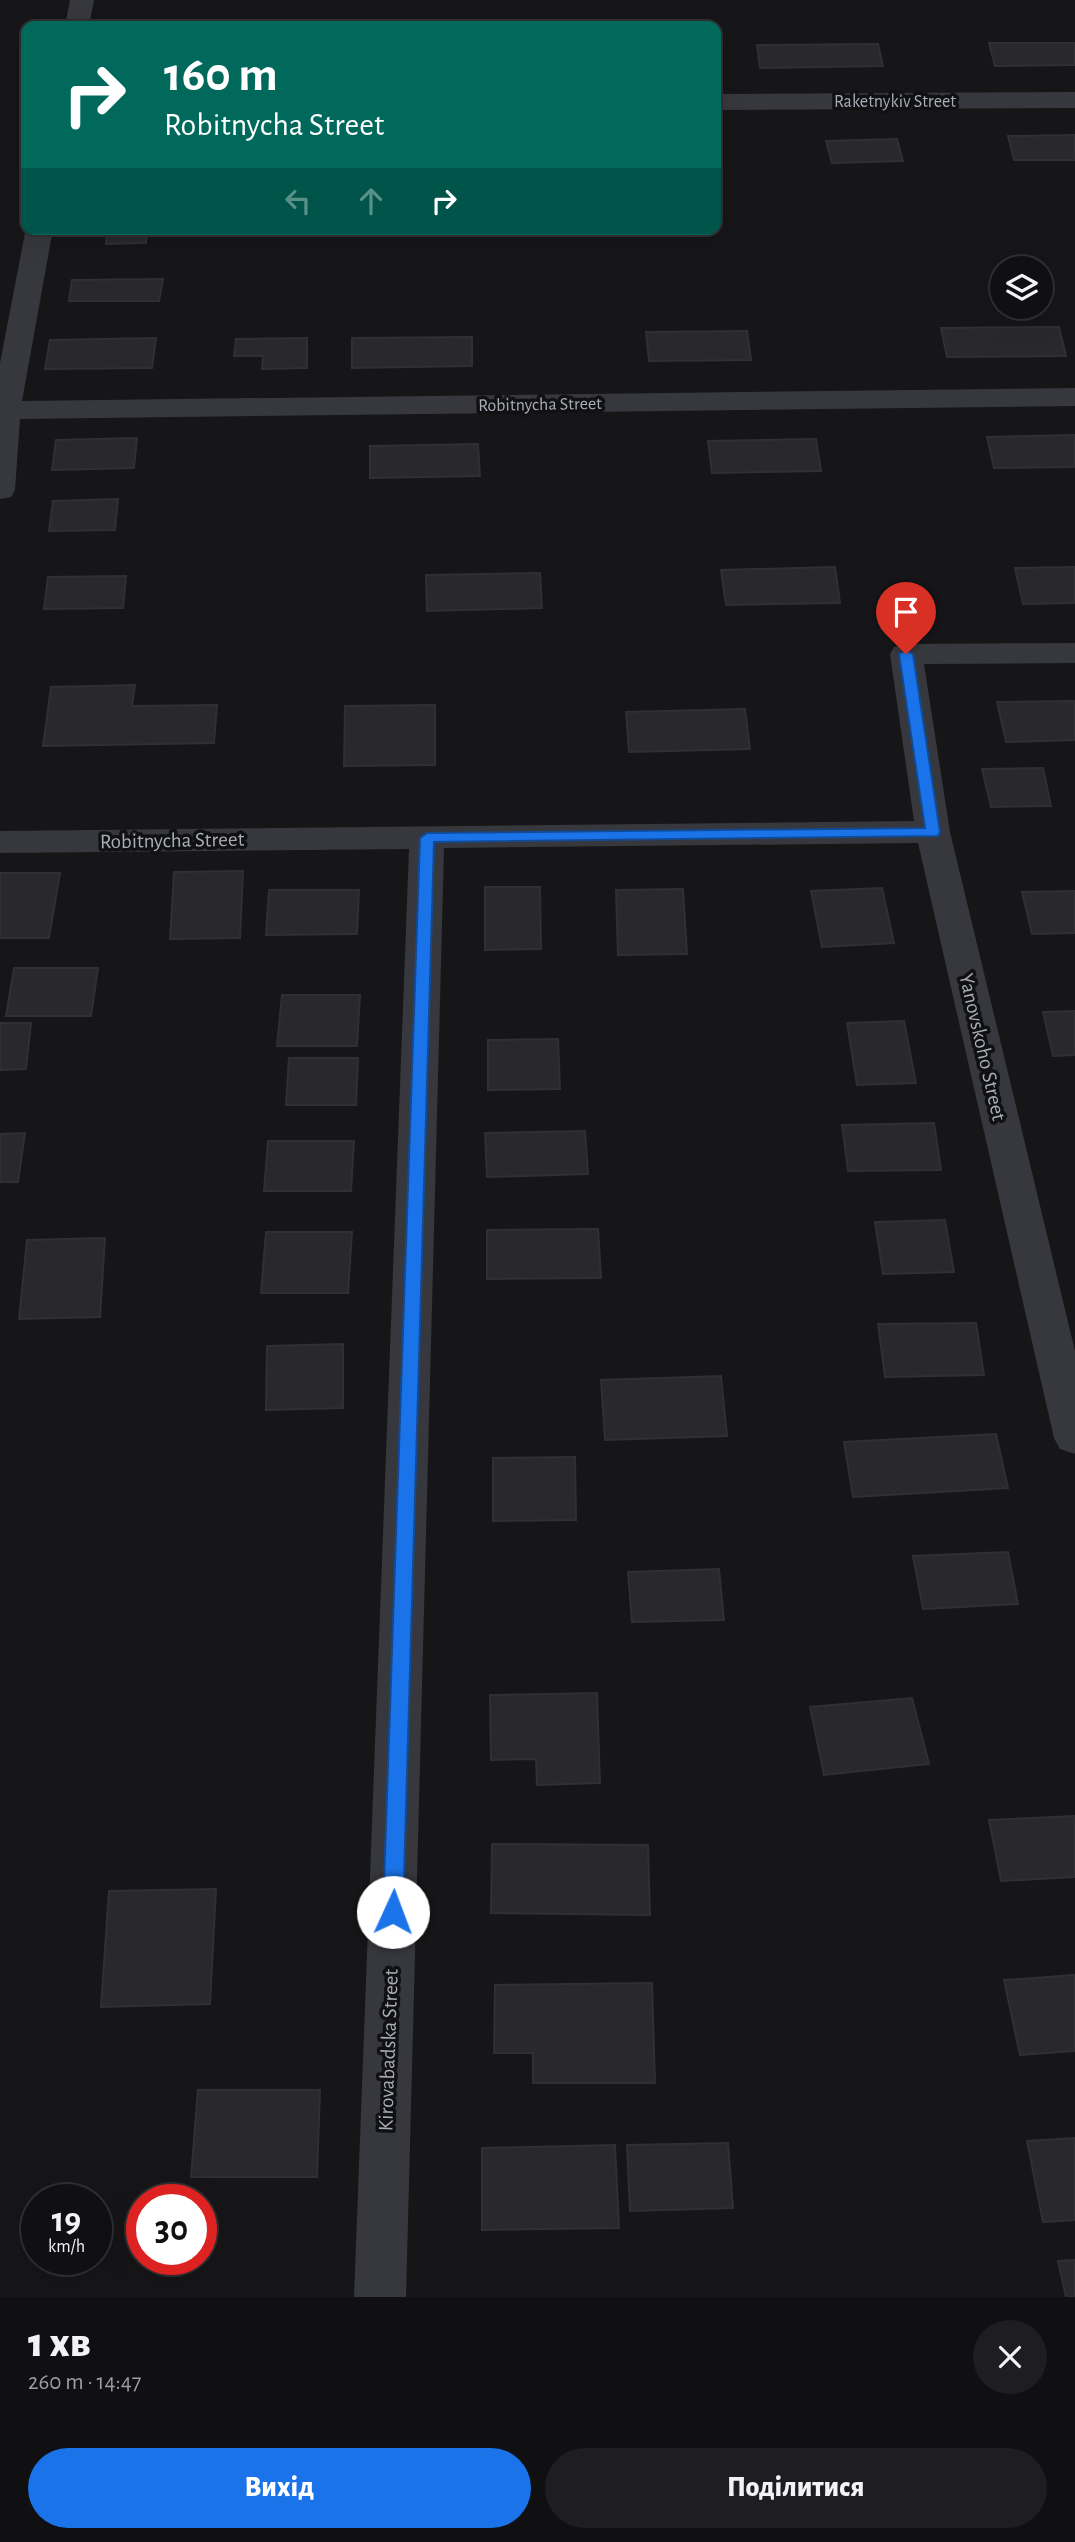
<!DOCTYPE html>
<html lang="uk">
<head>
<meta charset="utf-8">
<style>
	:root { --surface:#101012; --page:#1e1e20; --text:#f1f3f6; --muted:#9c9d9f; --line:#303032; --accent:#1a73e8 }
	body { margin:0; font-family:"Alegreya Sans",sans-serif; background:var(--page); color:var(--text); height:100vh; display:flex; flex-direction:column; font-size:26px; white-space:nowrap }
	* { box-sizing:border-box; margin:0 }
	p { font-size:23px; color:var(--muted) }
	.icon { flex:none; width:38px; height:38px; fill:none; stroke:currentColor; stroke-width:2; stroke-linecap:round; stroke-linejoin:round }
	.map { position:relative; height:2297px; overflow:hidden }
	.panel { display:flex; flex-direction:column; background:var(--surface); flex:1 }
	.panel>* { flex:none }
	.top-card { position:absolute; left:21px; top:21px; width:700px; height:214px; border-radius:14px; box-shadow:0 7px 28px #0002,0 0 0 2px var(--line); background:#00695c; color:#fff; overflow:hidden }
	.buttons { position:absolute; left:990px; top:256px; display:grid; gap:14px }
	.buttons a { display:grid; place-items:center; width:63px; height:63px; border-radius:50%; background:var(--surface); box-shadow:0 7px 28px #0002,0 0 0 2px var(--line); font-size:35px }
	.speed { position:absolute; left:21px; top:2184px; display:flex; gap:14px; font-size:35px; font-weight:700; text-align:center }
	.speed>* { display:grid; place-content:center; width:91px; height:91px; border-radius:50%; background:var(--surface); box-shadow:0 7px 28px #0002,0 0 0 2px var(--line); line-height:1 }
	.speed small { font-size:18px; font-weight:400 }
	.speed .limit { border:10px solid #d22; background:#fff; color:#111 }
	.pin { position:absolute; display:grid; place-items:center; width:60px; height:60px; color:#fff; margin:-72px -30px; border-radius:50% 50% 50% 0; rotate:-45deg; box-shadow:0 0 7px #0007 }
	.pin .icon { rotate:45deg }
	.me { position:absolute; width:77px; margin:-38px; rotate:2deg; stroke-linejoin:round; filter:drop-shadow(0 0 5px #0008) }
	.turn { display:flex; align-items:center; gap:24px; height:147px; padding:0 28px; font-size:32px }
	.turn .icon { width:91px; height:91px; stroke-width:2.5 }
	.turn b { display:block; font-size:49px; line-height:60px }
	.lanes { display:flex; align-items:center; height:66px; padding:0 28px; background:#0003; justify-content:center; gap:35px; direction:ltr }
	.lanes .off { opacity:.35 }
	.round { display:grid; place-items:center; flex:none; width:74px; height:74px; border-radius:37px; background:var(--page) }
	.overview { display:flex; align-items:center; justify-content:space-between; height:119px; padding:0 28px }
	h1 { font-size:42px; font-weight:800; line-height:52px }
	.primary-button { display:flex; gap:14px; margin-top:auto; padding:14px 28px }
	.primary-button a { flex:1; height:80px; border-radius:42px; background:var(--accent); color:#fff; font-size:28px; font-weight:800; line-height:80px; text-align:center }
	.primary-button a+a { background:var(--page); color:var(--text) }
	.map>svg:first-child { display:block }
	.building { fill:#29292c; stroke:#303034; stroke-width:2 }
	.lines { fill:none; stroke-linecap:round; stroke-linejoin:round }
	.street { fill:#37383d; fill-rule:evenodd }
	.route { fill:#1a73e8; stroke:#114b97; stroke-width:2 }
	.labels { text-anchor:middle; stroke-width:7; stroke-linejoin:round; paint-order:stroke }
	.far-street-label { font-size:18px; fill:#a8adb8; stroke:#111113 }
	.street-label { font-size:21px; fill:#a8adb8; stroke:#111113 }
</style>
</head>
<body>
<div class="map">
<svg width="1075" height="2297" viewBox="0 0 1075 2297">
	<rect width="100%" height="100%" fill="#161618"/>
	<g class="building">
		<path d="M989,43H1075V65L995,66Z"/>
		<path d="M878,44L883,66L760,68L757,45Z"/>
		<path d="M1075,135V160H1014L1008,136Z"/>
		<path d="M897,139L903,161L832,163L826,141Z"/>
		<path d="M107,229H147L146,243L106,244Z"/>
		<path d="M163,279L159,301H69L72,280Z"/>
		<path d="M1059,327L1066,356L947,357L941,328Z"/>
		<path d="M747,331L751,360L649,361L646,332Z"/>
		<path d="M472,337V366L352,368V338Z"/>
		<path d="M156,338L152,368L45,369L50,340Z"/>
		<path d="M307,338V368L262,369L263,356H234L236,339Z"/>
		<path d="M1075,435V467L994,468L987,437Z"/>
		<path d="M137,438L134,468L52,470L56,440Z"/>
		<path d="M816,439L821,471L712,473L708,441Z"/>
		<path d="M478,444L480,476L370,478V446Z"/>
		<path d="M118,499L115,530L49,531L53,501Z"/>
		<path d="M835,567L840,603L726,605L721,570Z"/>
		<path d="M1075,567V603L1023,604L1015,568Z"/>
		<path d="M540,573L542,608L427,611L426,575Z"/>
		<path d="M126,576L123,608L44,609L48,577Z"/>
		<path d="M135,685L132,706L217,705L214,743L43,746L51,687Z"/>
		<path d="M1075,701V740L1006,742L997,702Z"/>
		<path d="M435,705V765L344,766L345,706Z"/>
		<path d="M745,709L750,749L629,752L626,712Z"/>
		<path d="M1043,768L1051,806L991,807L982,769Z"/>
		<path d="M243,871L240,938L170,939L174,872Z"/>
		<path d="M0,873H60L49,938H0Z"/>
		<path d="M485,887H540L541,949L485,950Z"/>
		<path d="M882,888L894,943L822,947L811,891Z"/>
		<path d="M683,889L687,954L618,955L616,890Z"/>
		<path d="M269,890H359L357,934L266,935Z"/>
		<path d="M1075,891V933L1032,934L1022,892Z"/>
		<path d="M14,968H98L91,1016H6Z"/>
		<path d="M282,995H360L357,1046H277Z"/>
		<path d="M1075,1011V1055L1053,1056L1043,1012Z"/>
		<path d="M904,1021L916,1083L857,1085L847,1023Z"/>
		<path d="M0,1023H31L26,1069L0,1070Z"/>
		<path d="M558,1039L560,1089L488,1090V1040Z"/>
		<path d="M289,1058H358L356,1105H286Z"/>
		<path d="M934,1123L941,1170L848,1171L842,1125Z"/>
		<path d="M585,1131L588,1174L487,1177L485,1133Z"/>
		<path d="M25,1133L18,1182H0V1134Z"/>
		<path d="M268,1141H354L351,1191H264Z"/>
		<path d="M945,1220L954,1272L883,1274L875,1222Z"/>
		<path d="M598,1229L601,1278L487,1279V1230Z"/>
		<path d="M266,1232H352L348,1293H261Z"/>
		<path d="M105,1238L100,1317L19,1319L27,1240Z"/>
		<path d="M976,1323L984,1375L885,1377L878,1324Z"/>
		<path d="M343,1344V1408L266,1410L267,1346Z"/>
		<path d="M721,1376L727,1436L605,1440L601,1380Z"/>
		<path d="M996,1434L1008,1488L853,1497L844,1442Z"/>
		<path d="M575,1457L576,1520L493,1521V1458Z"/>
		<path d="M1008,1552L1018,1604L923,1609L913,1556Z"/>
		<path d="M719,1569L724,1620L632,1622L628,1572Z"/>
		<path d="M597,1693L600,1783L537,1785L536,1759L491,1760L490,1695Z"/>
		<path d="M912,1698L929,1764L824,1775L810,1707Z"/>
		<path d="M1075,1816V1877L1001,1881L989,1820Z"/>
		<path d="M492,1844L648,1845L650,1915L491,1913Z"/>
		<path d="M216,1889L210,2004L101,2007L109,1891Z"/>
		<path d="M1075,1975V2051L1020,2055L1004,1980Z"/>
		<path d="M652,1983L655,2083H533V2053H494L495,1985Z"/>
		<path d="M198,2090H320L317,2177H191Z"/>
		<path d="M1075,2138V2220L1043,2222L1027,2141Z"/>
		<path d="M728,2143L733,2208L630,2211L627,2145Z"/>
		<path d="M615,2145L619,2228L482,2230V2148Z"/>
		<path d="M1075,2260V2297H1066L1058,2261Z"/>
	</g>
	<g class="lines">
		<g class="street">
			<path d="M70,0H94L89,26H65Z"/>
			<path d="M1075,92V108L716,110V94Z"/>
			<path d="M26,228L53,229L22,401L1075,388V406L20,419L15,490L11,497L0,499V363Z"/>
			<path d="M1075,643V663L924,664L950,832L1075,1351V1454L1060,1449L1054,1438L918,843L444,848L406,2297H354L409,849L0,853V831L914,821L890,654L894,647L906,644Z"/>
		</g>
	</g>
	<path class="route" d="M906,650L913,654L940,832L938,836L434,842L403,1912L400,1917L393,1920L386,1917L383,1912L420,838L427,833L925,828L899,654Z"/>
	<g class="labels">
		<g class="far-street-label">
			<text x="895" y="107">Raketnykiv Street</text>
			<text transform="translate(540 404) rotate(-1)" y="6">Robitnycha Street</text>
		</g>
		<g class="street-label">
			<text transform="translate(172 840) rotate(-1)" y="7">Robitnycha Street</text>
			<text transform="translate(983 1047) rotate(77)" y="7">Yanovskoho Street</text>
			<text transform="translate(388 2050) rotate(-88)" y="7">Kirovabadska Street</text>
		</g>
	</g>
</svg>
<div class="buttons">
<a><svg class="icon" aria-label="layers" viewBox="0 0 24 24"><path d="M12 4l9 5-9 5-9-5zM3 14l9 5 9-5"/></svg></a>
</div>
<div class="speed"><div>19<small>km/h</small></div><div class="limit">30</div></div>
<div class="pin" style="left:906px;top:654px;background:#d93025"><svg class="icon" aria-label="arrive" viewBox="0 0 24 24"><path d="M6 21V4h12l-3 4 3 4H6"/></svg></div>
<svg class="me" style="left:393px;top:1912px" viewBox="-20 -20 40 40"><circle r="19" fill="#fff"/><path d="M0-13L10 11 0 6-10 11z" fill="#1a73e8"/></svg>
<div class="top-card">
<div class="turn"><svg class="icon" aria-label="right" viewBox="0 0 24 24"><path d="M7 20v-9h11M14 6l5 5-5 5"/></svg><div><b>160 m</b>Robitnycha Street</div></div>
<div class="lanes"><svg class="icon off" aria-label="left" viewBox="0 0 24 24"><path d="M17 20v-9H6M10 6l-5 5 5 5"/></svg><svg class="icon off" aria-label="ahead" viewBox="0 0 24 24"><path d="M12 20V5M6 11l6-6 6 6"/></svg><svg class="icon" aria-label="right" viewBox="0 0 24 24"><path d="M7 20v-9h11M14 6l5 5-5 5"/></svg></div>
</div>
</div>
<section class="panel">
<div class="overview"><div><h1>1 хв</h1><p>260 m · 14:47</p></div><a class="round"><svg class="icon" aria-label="close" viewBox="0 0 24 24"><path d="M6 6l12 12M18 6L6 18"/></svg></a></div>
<div class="primary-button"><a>Вихід</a><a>Поділитися</a></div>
</section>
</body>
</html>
